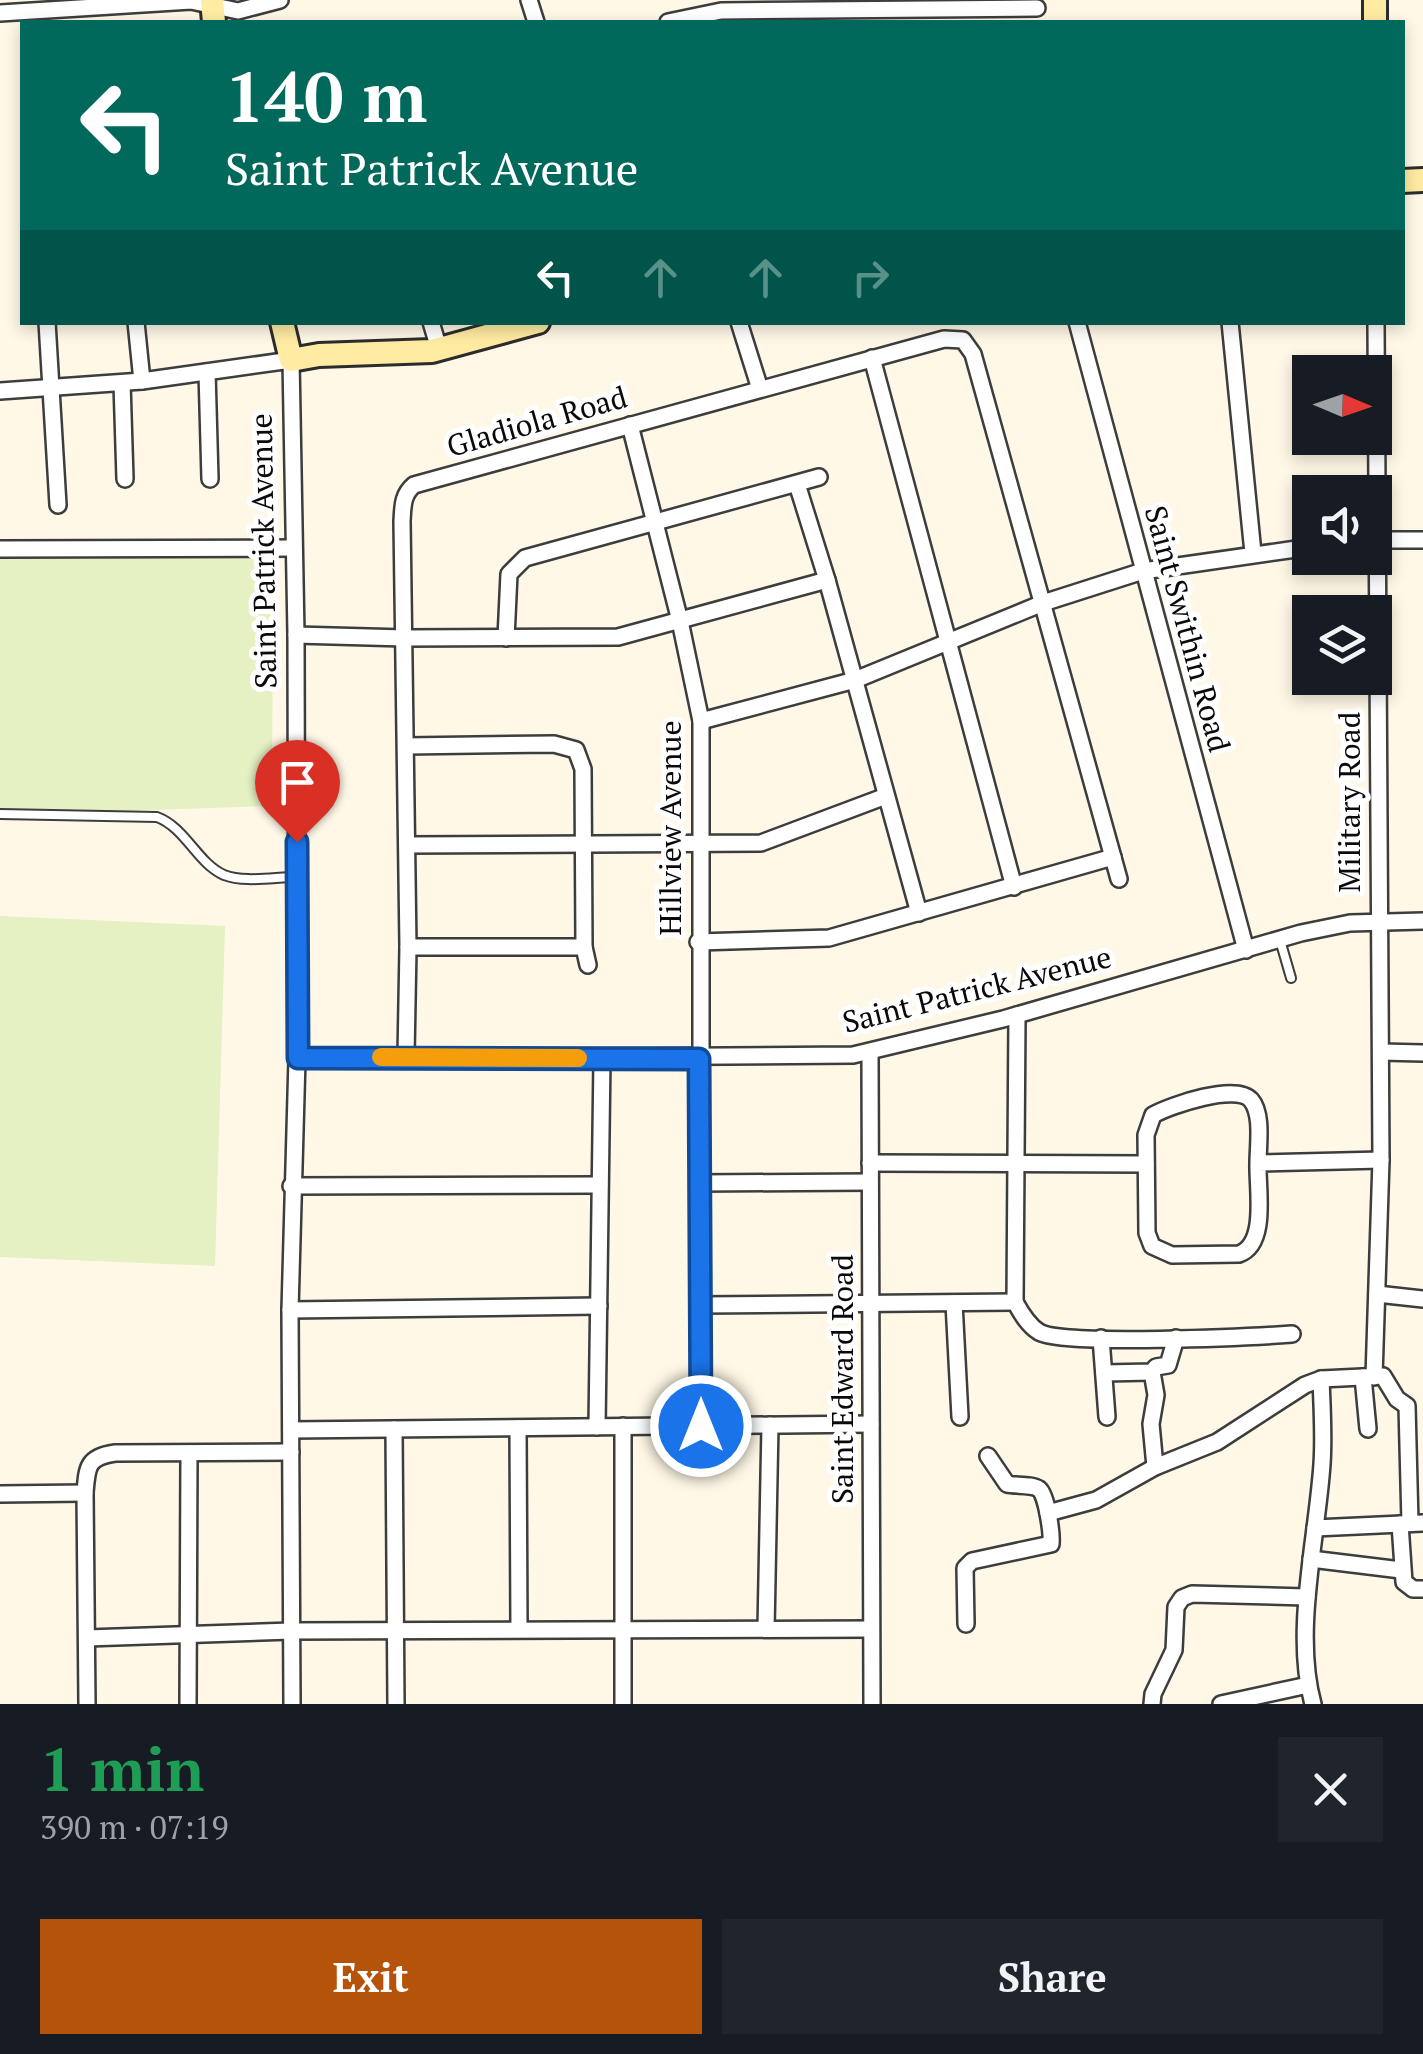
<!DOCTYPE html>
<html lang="en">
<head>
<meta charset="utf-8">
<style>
	:root { --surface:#171b24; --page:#20242c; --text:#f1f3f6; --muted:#9ea1a6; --accent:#b45309 }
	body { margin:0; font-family:"PT Serif",serif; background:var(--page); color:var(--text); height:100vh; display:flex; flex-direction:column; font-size:38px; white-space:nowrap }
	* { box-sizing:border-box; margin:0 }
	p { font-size:32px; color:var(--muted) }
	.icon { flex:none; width:55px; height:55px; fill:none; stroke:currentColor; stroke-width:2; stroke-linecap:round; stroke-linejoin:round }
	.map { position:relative; height:1704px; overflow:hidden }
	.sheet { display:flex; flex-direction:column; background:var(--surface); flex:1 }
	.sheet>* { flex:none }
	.banner { position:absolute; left:20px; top:20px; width:1385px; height:305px; border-radius:0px; box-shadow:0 5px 15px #0003; background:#00695c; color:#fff; overflow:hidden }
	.needle { width:65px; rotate:92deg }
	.fabs { position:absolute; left:1292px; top:355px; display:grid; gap:20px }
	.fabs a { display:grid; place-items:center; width:100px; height:100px; border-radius:0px; background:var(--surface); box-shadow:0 5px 15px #0003; font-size:50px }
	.pin { position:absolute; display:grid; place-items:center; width:85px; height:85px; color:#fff; margin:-102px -42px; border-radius:50% 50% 50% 0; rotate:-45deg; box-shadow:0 0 10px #0007 }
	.pin .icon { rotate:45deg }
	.me { position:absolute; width:110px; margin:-55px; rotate:0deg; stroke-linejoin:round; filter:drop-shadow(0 0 8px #0008) }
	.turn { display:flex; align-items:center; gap:35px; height:210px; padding:0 40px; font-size:45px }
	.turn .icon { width:130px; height:130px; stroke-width:2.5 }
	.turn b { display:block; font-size:70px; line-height:85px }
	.lanes { display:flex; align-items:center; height:95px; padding:0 40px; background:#0003; justify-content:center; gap:50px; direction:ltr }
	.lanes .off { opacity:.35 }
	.round { display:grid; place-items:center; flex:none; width:105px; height:105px; border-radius:0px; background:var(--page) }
	.headline { display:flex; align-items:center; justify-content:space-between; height:170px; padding:0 40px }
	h1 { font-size:60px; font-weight:600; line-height:75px; color:#1e9e55 }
	.primary-button { display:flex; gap:20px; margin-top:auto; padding:20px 40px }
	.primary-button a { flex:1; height:115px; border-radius:0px; background:var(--accent); color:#fff; font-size:40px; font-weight:600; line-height:115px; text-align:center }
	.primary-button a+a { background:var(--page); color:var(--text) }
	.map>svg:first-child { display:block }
	.pitch { fill:#e5f0c3 }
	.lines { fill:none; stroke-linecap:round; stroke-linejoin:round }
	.lane-casing { stroke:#3d3d3d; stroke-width:12 }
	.street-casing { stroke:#3d3d3d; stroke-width:20 }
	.secondary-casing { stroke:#2c2c2c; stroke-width:28 }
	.lane { stroke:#fff; stroke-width:8 }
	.street { stroke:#fff; stroke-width:15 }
	.secondary { stroke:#ffeba2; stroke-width:22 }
	.route-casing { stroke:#114b97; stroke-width:25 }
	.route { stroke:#1a73e8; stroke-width:18 }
	.slow { stroke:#f59e0b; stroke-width:18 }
	.labels { text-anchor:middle; stroke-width:10; stroke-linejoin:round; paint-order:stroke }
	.street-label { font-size:30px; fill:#0a0a0a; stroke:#fff }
</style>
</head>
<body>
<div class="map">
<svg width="1423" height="1704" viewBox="0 0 1423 1704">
	<rect width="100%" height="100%" fill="#fff8e7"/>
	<g class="pitch">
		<path d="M273,552L272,806L0,815V556Z"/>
		<path d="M0,916L225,926L215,1266L0,1257Z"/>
	</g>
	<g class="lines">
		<defs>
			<g id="lane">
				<path d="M0,814L157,817C186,828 197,863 224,875C244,883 275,877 297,877"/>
				<path d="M1280,940L1291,978"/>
			</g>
			<g id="street">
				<path d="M529,0L536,22"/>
				<path d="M0,13L191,1L238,11L280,0"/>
				<path d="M668,22L721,11L1037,8"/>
				<path d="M47,322L58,505"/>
				<path d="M136,322L142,381"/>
				<path d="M431,322L439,349"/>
				<path d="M739,322L760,389"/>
				<path d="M1077,322L1246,950"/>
				<path d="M1230,322L1253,553"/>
				<path d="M872,358L1014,887"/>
				<path d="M207,372L210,479"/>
				<path d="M122,383L125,479"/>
				<path d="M0,391L142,381L291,360L296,635L297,1059L290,1310L292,1704"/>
				<path d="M630,425L680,621L701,721V1426"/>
				<path d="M797,484L827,580L919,913"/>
				<path d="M1375,540H1423"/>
				<path d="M0,549L293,548"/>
				<path d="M296,635L405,638L618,637L827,580"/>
				<path d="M506,638L509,574L525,558L819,477"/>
				<path d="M701,721L855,680L1043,603L1143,571L1310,547"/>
				<path d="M406,746L554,744L576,750L583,769L584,947L588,965"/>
				<path d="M407,845L761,843L886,796"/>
				<path d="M698,942L829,938L1113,857"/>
				<path d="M408,947H584"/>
				<path d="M1381,1052L1423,1053"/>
				<path d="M870,1053L872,1704"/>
				<path d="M406,1056L408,947L402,521C403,507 402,495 414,485L944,339L963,340L973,354L1119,879"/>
				<path d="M297,1059L853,1055L1003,1019L1301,933L1350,923L1423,921"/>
				<path d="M870,1163L1146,1164"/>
				<path d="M1258,1163C1258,1145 1263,1114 1251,1100C1236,1083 1171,1105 1153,1115L1146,1135L1147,1233L1152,1246L1172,1255L1239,1254C1268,1244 1257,1188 1258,1163L1381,1160"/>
				<path d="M700,1183L870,1182"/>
				<path d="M291,1186L600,1185"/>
				<path d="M1377,1294L1423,1299"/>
				<path d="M1015,1302C1021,1313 1028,1325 1039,1332C1063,1346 1253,1337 1292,1334"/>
				<path d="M1015,1302L1017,1015"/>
				<path d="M954,1303L960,1417"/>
				<path d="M700,1305L1015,1302"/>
				<path d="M290,1310L599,1306"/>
				<path d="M1101,1338L1107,1417"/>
				<path d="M1152,1372L1156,1395L1151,1424L1155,1467"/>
				<path d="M1104,1373L1152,1372L1156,1367L1168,1365L1176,1338"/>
				<path d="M1363,1377L1368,1429"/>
				<path d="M1374,1377L1381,1160L1376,322"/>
				<path d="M597,1427L602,1059"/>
				<path d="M518,1428L519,1629"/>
				<path d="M394,1429L396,1704"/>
				<path d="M291,1430L871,1424"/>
				<path d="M0,1494L85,1493"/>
				<path d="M1048,1513L1096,1500L1155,1467L1217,1442L1305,1385L1321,1379L1383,1376L1397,1399L1407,1406L1410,1523"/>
				<path d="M1400,1524L1404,1582L1413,1589H1423"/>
				<path d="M1315,1528L1423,1523"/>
				<path d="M1311,1559L1401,1570"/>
				<path d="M966,1624L965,1568L972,1561L1051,1544C1052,1534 1047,1496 1039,1489C1032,1484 1015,1486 1007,1484L988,1456"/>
				<path d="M766,1629L770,1425"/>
				<path d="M87,1638L291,1631L871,1629"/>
				<path d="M87,1704L85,1493C87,1467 87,1457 115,1453L291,1452"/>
				<path d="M188,1704L189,1453"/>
				<path d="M623,1704V1426"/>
				<path d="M1152,1704L1153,1694L1174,1650L1176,1607L1182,1598L1192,1594L1307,1597"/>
				<path d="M1221,1704L1308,1685"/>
				<path d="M1313,1704C1293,1632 1317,1539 1322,1464C1324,1436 1322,1407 1321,1379"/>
			</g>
			<g id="secondary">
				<path d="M212,0L214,22"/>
				<path d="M1375,0V22"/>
				<path d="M1402,181L1423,180"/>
				<path d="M282,322L291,360L319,355L432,351L538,322"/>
			</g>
		</defs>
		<use href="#lane" class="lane-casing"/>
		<use href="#street" class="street-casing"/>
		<use href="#secondary" class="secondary-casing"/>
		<use href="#lane" class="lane"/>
		<use href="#street" class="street"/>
		<use href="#secondary" class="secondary"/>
	</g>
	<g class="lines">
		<defs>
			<path id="route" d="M297,842L298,1058L699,1059L701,1426"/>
		</defs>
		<use href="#route" class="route-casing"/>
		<use href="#route" class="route"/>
		<path class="slow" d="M381,1057L578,1058"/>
	</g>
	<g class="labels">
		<g class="street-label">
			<text transform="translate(537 422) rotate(-16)" y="10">Gladiola Road</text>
			<text transform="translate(264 551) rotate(-91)" y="10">Saint Patrick Avenue</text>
			<text transform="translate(1187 629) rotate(75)" y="10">Saint Swithin Road</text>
			<text transform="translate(1350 802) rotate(-90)" y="10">Military Road</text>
			<text transform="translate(671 828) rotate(-90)" y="10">Hillview Avenue</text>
			<text transform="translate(977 990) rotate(-14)" y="10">Saint Patrick Avenue</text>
			<text transform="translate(843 1379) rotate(-90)" y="10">Saint Edward Road</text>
		</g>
	</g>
</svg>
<div class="fabs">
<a><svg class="needle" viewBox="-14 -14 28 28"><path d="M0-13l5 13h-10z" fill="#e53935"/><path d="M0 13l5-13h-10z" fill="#9ea1a6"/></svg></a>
<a><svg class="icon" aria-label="sound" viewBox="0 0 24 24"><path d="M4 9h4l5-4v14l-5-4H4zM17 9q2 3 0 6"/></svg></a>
<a><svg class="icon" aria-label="layers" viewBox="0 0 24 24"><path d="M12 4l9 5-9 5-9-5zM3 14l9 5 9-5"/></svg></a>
</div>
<div class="pin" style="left:297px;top:842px;background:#d93025"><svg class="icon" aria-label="arrive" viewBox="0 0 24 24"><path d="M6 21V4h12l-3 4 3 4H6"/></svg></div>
<svg class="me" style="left:701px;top:1426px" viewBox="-20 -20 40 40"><circle r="17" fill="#1a73e8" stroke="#fff" stroke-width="3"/><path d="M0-11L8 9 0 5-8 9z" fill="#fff"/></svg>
<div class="banner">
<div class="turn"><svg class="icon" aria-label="left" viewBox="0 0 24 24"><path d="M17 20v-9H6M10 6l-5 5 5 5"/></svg><div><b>140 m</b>Saint Patrick Avenue</div></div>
<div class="lanes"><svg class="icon" aria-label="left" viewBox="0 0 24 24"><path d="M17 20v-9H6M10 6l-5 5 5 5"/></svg><svg class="icon off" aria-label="ahead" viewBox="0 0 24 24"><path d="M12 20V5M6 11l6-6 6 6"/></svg><svg class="icon off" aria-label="ahead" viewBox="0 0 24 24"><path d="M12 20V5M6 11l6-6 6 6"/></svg><svg class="icon off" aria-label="right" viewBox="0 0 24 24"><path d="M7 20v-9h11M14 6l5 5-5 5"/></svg></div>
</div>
</div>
<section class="sheet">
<div class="headline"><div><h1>1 min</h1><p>390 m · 07:19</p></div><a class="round"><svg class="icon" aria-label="close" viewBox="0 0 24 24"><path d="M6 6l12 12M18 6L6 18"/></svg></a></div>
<div class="primary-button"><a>Exit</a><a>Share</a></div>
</section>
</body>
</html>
